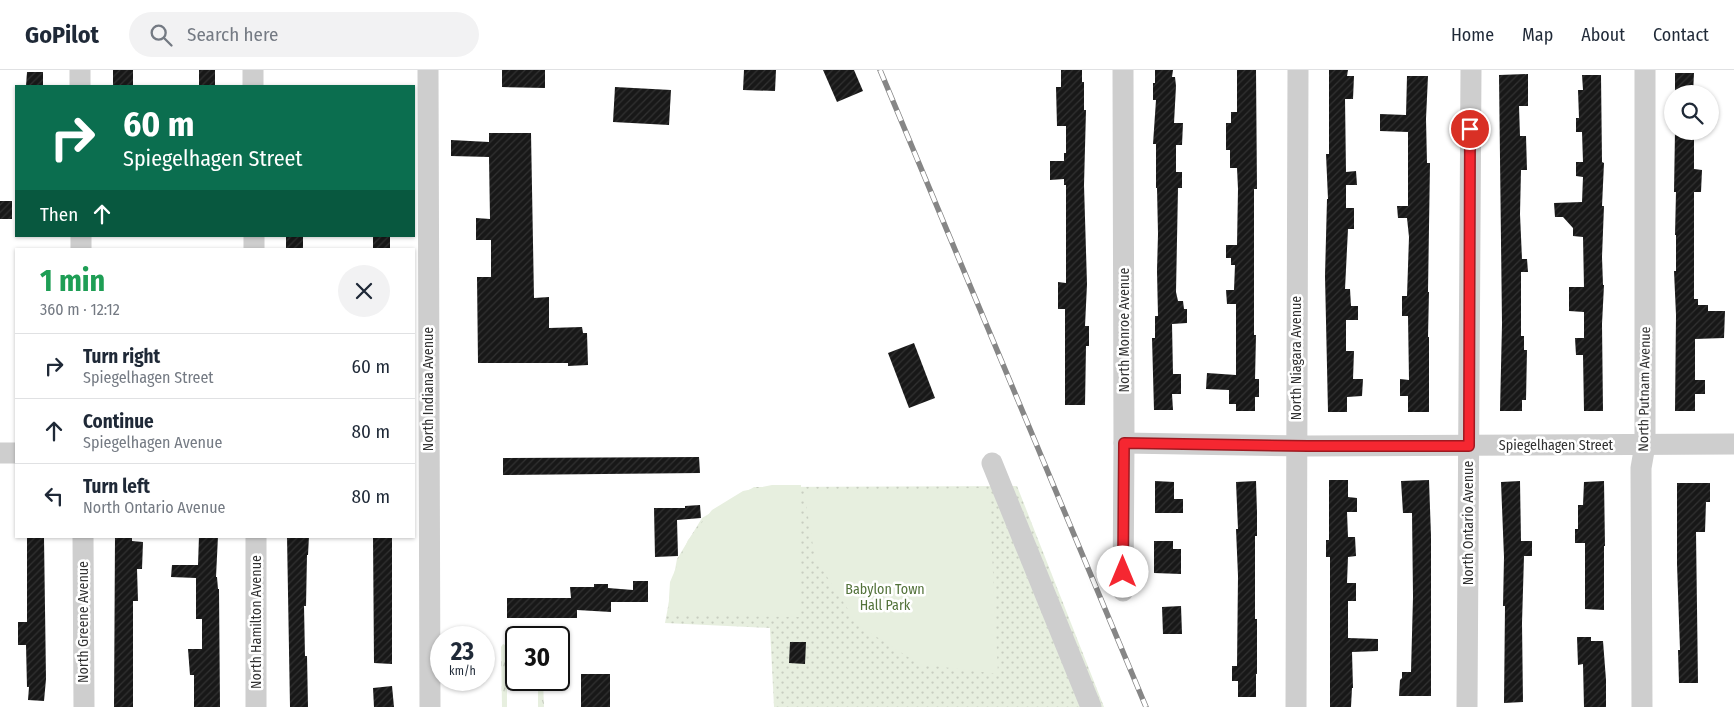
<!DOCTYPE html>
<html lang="en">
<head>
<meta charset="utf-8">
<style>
	:root { --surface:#fff; --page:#f2f2f3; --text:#1f2937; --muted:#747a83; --line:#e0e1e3 }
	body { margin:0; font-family:"Fira Sans Condensed",sans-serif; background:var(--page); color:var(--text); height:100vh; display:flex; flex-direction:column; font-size:19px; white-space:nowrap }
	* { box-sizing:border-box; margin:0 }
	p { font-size:16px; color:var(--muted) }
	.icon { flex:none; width:28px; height:28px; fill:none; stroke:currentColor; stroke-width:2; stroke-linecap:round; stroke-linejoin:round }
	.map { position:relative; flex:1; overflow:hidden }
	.drawer { position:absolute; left:15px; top:178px; width:400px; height:290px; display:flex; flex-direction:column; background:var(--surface); border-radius:0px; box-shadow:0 1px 4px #0004 }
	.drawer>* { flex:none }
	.top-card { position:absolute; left:15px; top:15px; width:400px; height:152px; border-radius:0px; box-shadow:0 1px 4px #0004; background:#0b6e4f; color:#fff; overflow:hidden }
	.tools { position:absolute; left:1664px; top:15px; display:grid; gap:10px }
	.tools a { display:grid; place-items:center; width:55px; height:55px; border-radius:50%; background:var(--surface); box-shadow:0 1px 4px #0004; font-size:25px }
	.speed { position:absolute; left:430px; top:556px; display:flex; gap:10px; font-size:25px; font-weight:700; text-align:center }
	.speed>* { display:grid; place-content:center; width:65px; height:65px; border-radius:50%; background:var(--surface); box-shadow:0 1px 4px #0004; line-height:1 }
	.speed small { font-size:12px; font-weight:400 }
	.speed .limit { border:2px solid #111; border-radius:8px; background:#fff; color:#111 }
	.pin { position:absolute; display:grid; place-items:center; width:42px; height:42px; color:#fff; margin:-21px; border:2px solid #fff; border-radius:50%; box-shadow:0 1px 5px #0007 }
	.me { position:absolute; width:55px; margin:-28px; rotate:0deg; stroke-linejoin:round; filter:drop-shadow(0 0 4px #0008) }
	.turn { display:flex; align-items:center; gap:18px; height:105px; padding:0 25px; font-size:22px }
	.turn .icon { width:65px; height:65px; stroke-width:2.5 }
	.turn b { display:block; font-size:35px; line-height:42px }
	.then { display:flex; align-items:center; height:48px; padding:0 25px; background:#0003; gap:10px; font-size:19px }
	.round { display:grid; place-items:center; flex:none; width:52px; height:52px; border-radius:26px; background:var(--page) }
	.headline { display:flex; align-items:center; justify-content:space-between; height:85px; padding:0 25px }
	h1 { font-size:30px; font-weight:700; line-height:38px; color:#1e9e55 }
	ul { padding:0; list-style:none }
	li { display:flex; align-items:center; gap:15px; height:65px; padding:0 25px; border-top:1px solid var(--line) }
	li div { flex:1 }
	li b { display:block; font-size:19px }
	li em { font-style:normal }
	header { display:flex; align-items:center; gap:30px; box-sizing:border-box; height:70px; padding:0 25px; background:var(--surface); border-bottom:1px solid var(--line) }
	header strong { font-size:24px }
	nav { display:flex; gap:28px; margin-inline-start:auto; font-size:18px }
	.search { width:350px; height:45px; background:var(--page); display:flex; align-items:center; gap:12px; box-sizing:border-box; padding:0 18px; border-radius:28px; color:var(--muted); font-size:19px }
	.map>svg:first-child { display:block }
	.grass { fill:url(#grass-tufts) }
	.park { fill:url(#park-dots) }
	.pitch { fill:#e7efdf }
	.building { fill:url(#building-hatch) }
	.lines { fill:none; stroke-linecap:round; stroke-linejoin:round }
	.minor { stroke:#cecece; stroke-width:21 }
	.rail-casing { stroke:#868686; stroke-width:5.5 }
	.rail { stroke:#fff; stroke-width:4; stroke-dasharray:11; stroke-linecap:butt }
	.route-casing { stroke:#9f1920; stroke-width:12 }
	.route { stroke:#f52731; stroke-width:9 }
	.labels { text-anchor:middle; stroke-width:5; stroke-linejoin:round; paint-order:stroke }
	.street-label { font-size:14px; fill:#313131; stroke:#fff }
	.park-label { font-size:14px; fill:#53723a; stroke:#fff }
</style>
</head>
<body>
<header>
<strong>GoPilot</strong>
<div class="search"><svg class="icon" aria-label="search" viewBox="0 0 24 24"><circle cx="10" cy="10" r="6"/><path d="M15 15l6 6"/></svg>Search here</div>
<nav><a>Home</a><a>Map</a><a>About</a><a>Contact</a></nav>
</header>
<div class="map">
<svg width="1734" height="637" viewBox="0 0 1734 637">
	<defs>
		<pattern id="grass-tufts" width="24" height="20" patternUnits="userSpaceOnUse" patternTransform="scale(1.25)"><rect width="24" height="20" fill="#e7efdf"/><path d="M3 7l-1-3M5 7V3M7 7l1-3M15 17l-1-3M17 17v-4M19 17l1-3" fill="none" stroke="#c7cdc0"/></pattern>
		<pattern id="park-dots" width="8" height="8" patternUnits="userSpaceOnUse" patternTransform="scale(1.25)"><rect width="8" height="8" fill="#e7efdf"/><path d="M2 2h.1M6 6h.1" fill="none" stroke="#c7cdc0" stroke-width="1.8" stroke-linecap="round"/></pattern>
		<pattern id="building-hatch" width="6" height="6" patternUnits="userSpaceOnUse" patternTransform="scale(1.25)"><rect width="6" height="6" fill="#181818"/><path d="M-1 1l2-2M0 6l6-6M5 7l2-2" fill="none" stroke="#313131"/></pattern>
	</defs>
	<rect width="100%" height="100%" fill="#fff"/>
	<g class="grass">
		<path d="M503,574L507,576V637H502L501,577Z"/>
		<path d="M538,610H543L544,637H538Z"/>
	</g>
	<path class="park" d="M1017,416L1104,637H774L770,558L665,553L677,489L702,448L754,417Z"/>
	<g class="pitch">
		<path d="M772,415H801V547L668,545L670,512L688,470L712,440L743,421Z"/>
		<path d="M982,418L989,423L998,604L919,594L858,555L815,488L804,421Z"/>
	</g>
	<g class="building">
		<rect x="113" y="0" width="20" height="16"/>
		<rect x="199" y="0" width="16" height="16"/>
		<path d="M502,0H545V18L502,17Z"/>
		<path d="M744,0H776L775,21L743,20Z"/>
		<path d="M823,0H854L863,21L837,32Z"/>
		<path d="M1061,0H1082V12H1084V40H1086L1084,115L1087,214L1085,256H1089V276H1086L1085,335H1065V239H1058V212L1066,213V115H1064V109L1050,110V91H1064V83H1066V56H1057L1056,17H1061Z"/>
		<path d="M1155,0H1173L1172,7H1175L1176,16L1174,53H1183L1182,75H1176V102H1182V118H1178L1176,222L1178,231H1183L1184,239H1187V253L1172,254L1173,304H1181V324H1172L1173,340H1154L1152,268H1155V246H1158L1157,201L1158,164L1157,118H1156V74H1153L1156,30H1153V13H1155Z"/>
		<path d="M1237,0H1256L1257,119H1254V265H1256L1255,309H1259V327H1255V341H1236V334H1229V320L1206,319L1207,303L1236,305V234H1227L1226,220H1234L1235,195H1231V188H1226V175H1237L1238,119L1237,98H1230V80H1226V53H1231V42H1237Z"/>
		<path d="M1329,0H1348L1347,6H1354L1353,29H1345L1346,102L1356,101L1357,115H1346V138H1354V159H1348L1345,219H1350L1351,236H1358V250H1346V281H1354L1353,309H1363L1362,326L1347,327V342H1328L1325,206L1327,129H1328L1326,84H1329Z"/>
		<path d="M27,2H43V16H26Z"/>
		<path d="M1675,3H1694L1693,24H1675Z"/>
		<path d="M1528,4V36H1519L1520,66H1526L1527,100H1521L1520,144L1522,189H1527L1528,202H1521V266H1524V280H1527L1526,330H1522V341H1500L1502,254L1499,5Z"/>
		<path d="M1582,5H1601L1602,92L1604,93L1602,136H1604L1602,187L1603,215H1604L1602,254L1603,341H1584L1583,285H1576L1575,268H1584V242L1569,241V217H1584L1583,167L1573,166V158L1563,147H1555L1554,133L1582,132L1583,107L1576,106V92H1583L1582,62H1576V48H1579L1578,20H1583Z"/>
		<path d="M1407,6H1428L1426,49L1427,93H1430L1428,222H1429L1428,267H1429V342H1408V326H1400V309L1409,310L1408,246H1402V226H1407L1409,167L1407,148H1398L1397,136H1408V62L1380,61V44L1406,45Z"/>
		<path d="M615,17L671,20L669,55L613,52Z"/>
		<path d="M1675,61H1694V99L1702,100L1701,122H1694V229H1698V235H1708V241H1725L1724,268L1695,269V310H1705V324H1695V341H1675L1676,245L1674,201H1676V165H1675L1676,122H1674Z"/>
		<path d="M489,63H531L534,228L549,227V258L582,257L583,263H587L588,295L568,296V293H478L477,207H491V170H476V148L490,149L489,87L451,86V70L489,72Z"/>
		<rect x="0" y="131" width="12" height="18"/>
		<rect x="286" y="166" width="17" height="12"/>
		<rect x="373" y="166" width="17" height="13"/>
		<path d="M914,273L935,328L909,338L888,283Z"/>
		<path d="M699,387L700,403L503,405V388Z"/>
		<path d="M1329,410H1348V427L1357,428V442H1347L1348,467H1355L1356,486L1348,487L1347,513H1356V531H1348V568L1378,569V581L1352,582L1353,618H1352L1351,637H1330V487H1326V470H1329Z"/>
		<path d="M1429,410L1431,466V626H1399L1400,610L1402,608V602H1411L1413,527L1412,443H1403L1401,411Z"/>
		<path d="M1155,411L1174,412V429H1183V443H1155Z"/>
		<path d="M1256,411L1257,442V466H1255V549H1257V604H1256V627H1238V611H1232V596H1237L1238,506L1236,459H1238L1236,412Z"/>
		<path d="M1520,411L1521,471H1532V486H1524L1522,553L1523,632L1504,633L1505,536H1503L1504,487L1501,412Z"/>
		<path d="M1604,411L1605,476H1604V540L1585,539V473H1575V459H1578V435H1583L1584,412Z"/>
		<path d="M1677,413H1710V432H1706L1705,462H1696L1698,613H1679L1678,580H1680L1677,494Z"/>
		<path d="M700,435L701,448L677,450L678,486L655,487L654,438H685V436Z"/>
		<path d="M115,466H132V471L143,472L142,499H137L138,531H133V637H114Z"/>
		<path d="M199,466H218L216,507H217L218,519H219L220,637H194V605H190L188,579H202V549H196V508L171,507L172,495H198Z"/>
		<path d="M287,466H309L308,485H307L306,536H304L305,586H307L308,637H290Z"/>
		<path d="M373,466H392V594L374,593Z"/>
		<path d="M27,468H44L46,609L44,631L28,630L29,617H27L26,575H18V552H27Z"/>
		<path d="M1154,471H1173V479H1181V504L1154,503Z"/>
		<path d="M633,511H648V532H611V542L577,540V548H507V528H571L570,517H594V514H608V518L633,520Z"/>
		<path d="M1181,536L1182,564H1163L1162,537Z"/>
		<path d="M1577,567H1591V571H1603L1606,610V637H1584L1583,594L1578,595Z"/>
		<path d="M790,572H806L805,594L789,593Z"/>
		<rect x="581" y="604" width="29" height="33"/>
		<path d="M392,616L394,637H374L373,618Z"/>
	</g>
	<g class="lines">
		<g class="minor">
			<path d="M80,0V16"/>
			<path d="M253,0V16"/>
			<path d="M428,0L430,637"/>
			<path d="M1123,0L1124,373L1123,521"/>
			<path d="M81,166V179"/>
			<path d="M254,166V179"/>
			<path d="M1124,373L1308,376L1734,374"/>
			<path d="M0,383H16"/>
			<path d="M992,393L1091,637"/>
			<path d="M83,466L84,637"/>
			<path d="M256,466V637"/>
			<path d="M1296,637L1298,0"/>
			<path d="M1467,637L1471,0"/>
			<path d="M1642,637L1641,398L1645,375V0"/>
		</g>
		<defs>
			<path id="rail" d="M880,0L1146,637"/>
		</defs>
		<use href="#rail" class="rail-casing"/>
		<use href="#rail" class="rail"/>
	</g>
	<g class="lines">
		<defs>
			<path id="route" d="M1123,502L1124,373L1308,376H1469L1470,59"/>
		</defs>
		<use href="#route" class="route-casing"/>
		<use href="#route" class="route"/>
	</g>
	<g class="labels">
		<g class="street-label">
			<text transform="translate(1124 260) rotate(-90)" y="5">North Monroe Avenue</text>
			<text transform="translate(1296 288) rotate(-90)" y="5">North Niagara Avenue</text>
			<text transform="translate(428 319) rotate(-90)" y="5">North Indiana Avenue</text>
			<text transform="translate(1644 319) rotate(-89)" y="5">North Putnam Avenue</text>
			<text x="1556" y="380">Spiegelhagen Street</text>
			<text transform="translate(1468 453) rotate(-90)" y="5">North Ontario Avenue</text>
			<text transform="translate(83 552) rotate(-90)" y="5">North Greene Avenue</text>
			<text transform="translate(256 552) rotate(-90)" y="5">North Hamilton Avenue</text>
		</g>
		<g class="park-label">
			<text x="885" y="524">Babylon Town<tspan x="885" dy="16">Hall Park</tspan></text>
		</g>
	</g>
</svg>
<div class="tools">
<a><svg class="icon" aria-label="search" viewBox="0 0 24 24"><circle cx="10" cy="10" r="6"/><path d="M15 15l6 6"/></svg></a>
</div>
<div class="speed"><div>23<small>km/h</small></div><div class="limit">30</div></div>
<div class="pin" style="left:1470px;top:59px;background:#d93025"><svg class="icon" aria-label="arrive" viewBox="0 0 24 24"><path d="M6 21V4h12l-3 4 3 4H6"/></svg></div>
<svg class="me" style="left:1123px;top:502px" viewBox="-20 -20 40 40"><circle r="19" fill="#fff"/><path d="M0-13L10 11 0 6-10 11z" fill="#f52731"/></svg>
<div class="top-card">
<div class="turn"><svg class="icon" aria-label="right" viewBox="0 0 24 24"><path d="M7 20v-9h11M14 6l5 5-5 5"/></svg><div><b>60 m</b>Spiegelhagen Street</div></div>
<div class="then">Then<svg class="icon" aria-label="ahead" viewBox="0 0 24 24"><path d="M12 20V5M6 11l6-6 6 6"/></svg></div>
</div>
<section class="drawer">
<div class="headline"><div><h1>1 min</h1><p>360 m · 12:12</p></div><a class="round"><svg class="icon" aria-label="close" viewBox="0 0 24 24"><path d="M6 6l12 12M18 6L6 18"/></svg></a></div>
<ul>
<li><svg class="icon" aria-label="right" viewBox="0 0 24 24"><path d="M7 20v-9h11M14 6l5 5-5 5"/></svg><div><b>Turn right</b><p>Spiegelhagen Street</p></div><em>60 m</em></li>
<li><svg class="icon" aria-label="ahead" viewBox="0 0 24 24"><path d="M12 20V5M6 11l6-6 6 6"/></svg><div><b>Continue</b><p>Spiegelhagen Avenue</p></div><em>80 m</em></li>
<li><svg class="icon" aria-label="left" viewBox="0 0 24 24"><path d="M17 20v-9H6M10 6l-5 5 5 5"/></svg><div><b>Turn left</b><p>North Ontario Avenue</p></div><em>80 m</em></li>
</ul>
</section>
</div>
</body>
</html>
